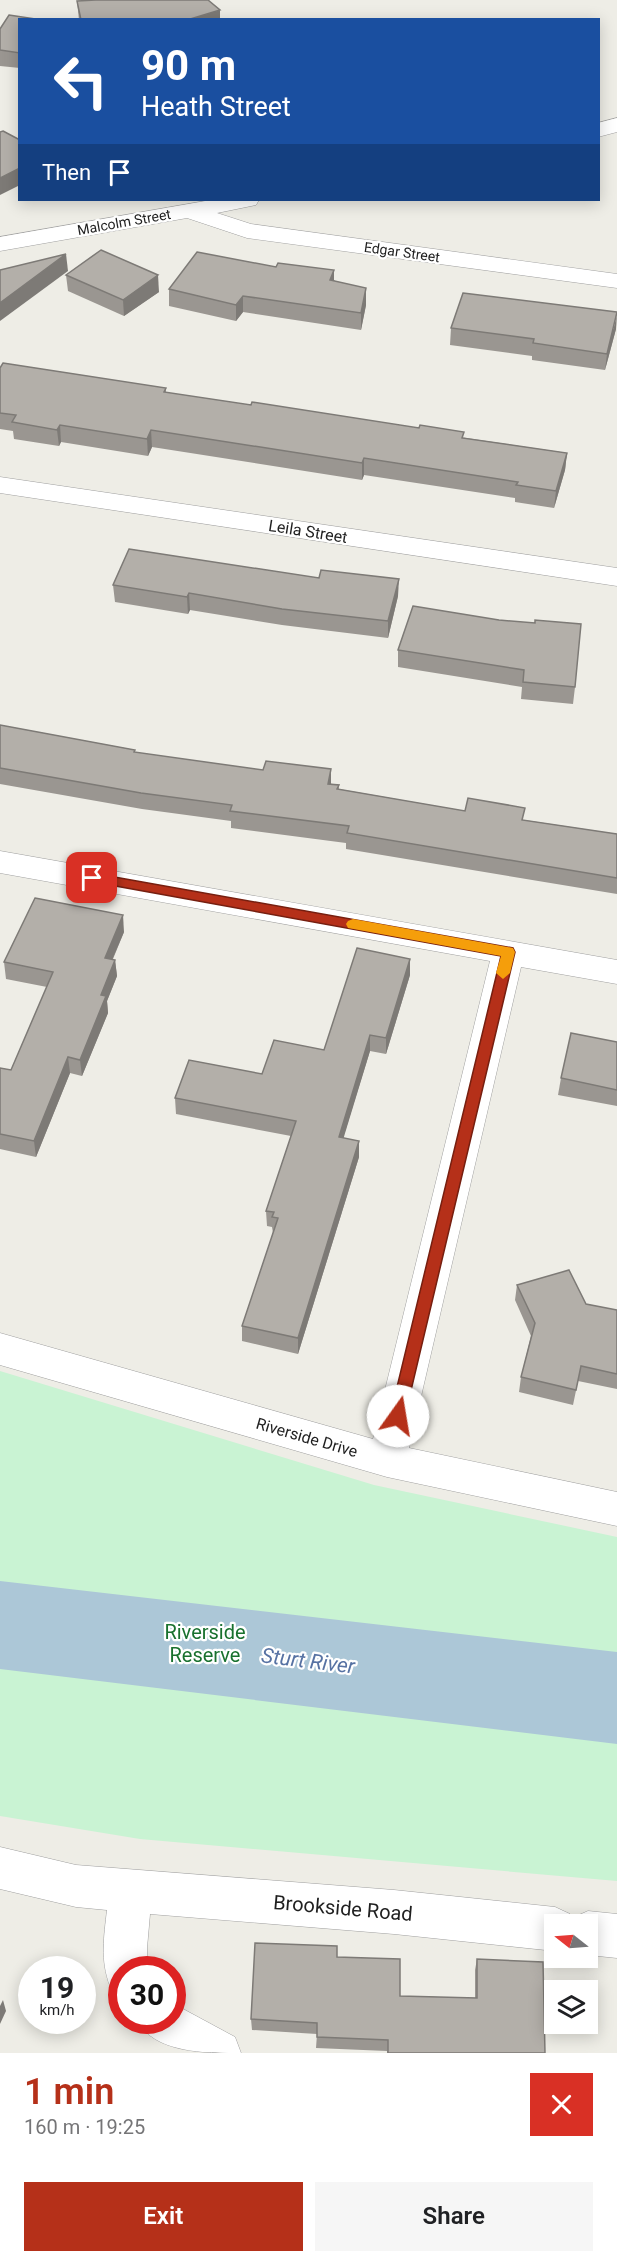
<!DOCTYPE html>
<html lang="en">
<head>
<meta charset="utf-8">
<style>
	:root { --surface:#fff; --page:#f6f6f6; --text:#202124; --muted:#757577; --accent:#b53019 }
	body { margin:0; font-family:Roboto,sans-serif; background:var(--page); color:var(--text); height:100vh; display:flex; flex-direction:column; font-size:22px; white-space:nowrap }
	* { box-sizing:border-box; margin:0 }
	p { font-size:20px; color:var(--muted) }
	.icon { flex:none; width:33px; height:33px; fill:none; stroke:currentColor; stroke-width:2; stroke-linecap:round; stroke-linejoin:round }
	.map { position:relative; height:2053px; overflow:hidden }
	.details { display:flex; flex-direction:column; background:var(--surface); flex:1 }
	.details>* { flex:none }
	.top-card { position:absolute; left:18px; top:18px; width:582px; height:183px; border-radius:0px; box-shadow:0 3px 15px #0003; background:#1a4fa0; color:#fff; overflow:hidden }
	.needle { width:39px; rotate:287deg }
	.fabs { position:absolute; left:544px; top:1914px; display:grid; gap:12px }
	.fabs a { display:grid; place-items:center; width:54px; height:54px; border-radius:0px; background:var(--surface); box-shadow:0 3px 15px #0003; font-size:30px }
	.speed { position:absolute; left:18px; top:1956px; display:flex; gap:12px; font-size:30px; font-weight:700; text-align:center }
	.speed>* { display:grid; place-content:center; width:78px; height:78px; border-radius:50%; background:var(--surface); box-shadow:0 3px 15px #0003; line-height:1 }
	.speed small { font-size:15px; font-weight:400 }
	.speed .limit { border:9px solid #d22; background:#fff; color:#111 }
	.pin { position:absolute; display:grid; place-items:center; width:51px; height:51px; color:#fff; margin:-26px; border-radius:12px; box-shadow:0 3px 9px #0006 }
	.me { position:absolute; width:66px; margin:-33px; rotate:13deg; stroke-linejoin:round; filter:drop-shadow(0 0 4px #0008) }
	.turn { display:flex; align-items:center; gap:21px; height:126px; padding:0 24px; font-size:27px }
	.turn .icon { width:78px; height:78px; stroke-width:2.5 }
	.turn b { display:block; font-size:42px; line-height:51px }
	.then { display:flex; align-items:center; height:57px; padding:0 24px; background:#0003; gap:12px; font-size:22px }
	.round { display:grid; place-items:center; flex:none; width:63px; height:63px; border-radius:0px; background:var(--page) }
	.headline { display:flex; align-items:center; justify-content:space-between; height:102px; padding:0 24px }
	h1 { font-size:36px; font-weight:600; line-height:45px; color:var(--accent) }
	.primary-button { display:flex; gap:12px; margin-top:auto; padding:12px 24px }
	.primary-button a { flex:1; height:69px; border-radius:0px; background:var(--accent); color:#fff; font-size:24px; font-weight:600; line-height:69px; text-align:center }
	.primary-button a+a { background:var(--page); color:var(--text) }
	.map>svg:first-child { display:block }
	.park { fill:#c9f3d3 }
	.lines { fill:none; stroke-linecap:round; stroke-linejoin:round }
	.river { fill:#acc7d7; fill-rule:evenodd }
	.minor-casing { stroke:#a0a0a0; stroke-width:1 }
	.minor { fill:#fff; fill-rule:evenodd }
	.wall { fill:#9a9691 }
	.shaded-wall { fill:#7d7a76 }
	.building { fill:#b3afa9; stroke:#7d7a76; stroke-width:1.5 }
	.route { fill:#b53019; stroke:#761f10; stroke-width:1.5 }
	.slow { fill:#f59e0b }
	.labels { text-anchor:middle; stroke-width:4.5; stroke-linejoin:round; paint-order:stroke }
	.far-street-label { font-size:14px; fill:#1f1f1f; stroke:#fff }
	.street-label { font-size:16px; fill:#1f1f1f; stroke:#fff }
	.near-park-label { font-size:20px; fill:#19712e; stroke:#fff }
	.near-street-label { font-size:20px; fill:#1f1f1f; stroke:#fff }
	.near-water-label { font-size:21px; font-style:italic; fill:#5772a3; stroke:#fff }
</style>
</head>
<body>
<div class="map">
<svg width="617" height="2053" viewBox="0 0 617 2053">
	<rect width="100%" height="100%" fill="#eeede6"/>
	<path class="park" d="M0,1371L374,1485L617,1537V1881L140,1839L0,1816Z"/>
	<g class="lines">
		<path class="river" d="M0,1581L617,1652V1744L0,1669Z"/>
		<defs>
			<g id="minor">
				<path d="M617,118V132L598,137V123Z"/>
				<path d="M211,200H259L256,205L217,213L251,224L617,274V288L247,238L187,218L0,251V237Z"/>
				<path d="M0,477L617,568V586L0,493Z"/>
				<path d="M0,851L617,960V984L521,967L409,1448L617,1492V1526L387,1477L0,1365V1333L373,1439L490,961L0,873Z"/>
				<path d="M0,1847L76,1865L394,1890L555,1907L570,1914L572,1918L588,1911L617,1914V1958L588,1955V1924H555V1951L394,1934L150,1914L147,1948L148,1970H122V1990L110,1986C100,1960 104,1936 107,1910L76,1907L0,1889Z"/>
				<path d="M172,2003L235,2037L241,2053C204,2053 154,2053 137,2020H172Z"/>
			</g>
		</defs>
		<use href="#minor" class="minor-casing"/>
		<use href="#minor" class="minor"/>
	</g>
	<g class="wall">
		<path d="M77,1L220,20H79Z"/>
		<path d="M20,20V68L0,66V29Z"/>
		<path d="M276,267L334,270V280L366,305L361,330L243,312L236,321L169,306V289Z"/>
		<path d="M66,275L159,292L124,316L68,291Z"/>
		<path d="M451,328L616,329L605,370L532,360V356L450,345Z"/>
		<path d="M0,368L166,388V393L567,453L565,470L554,508L515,502V498L364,475L362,480L152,447L148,456L61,442L59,446L14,439L13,431L0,429Z"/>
		<path d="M113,585L398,596L388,638L282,625L190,610L188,614L115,602Z"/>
		<path d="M413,606L575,687L573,704L521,699L522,687L398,667V650Z"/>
		<path d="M0,725L135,750V753L339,785V789L465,811L617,834V894L346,849V843L231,828V821L142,809L0,784V785Z"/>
		<path d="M124,932L113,959L115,960L117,976L107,1001L108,1013L82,1076L70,1073L36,1157L0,1149V1068L11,1070L47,987L6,979L4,962Z"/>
		<path d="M410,959V975L386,1054L370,1051L343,1138L359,1157L298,1354L242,1341V1326L273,1233L272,1227L267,1226L266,1211L291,1136L176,1114L175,1098L262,1074L324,1050Z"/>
		<path d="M617,1042V1106L558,1095L561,1078Z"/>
		<path d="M517,1285L586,1304L617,1310V1389L578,1381L573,1405L519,1392L521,1377L531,1336L515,1300Z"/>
		<path d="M337,1957L400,1996L475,1998V1970L477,1959L545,2053H387V2051L316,2048L317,2034L252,2030L251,2019Z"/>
	</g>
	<g class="shaded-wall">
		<path d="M220,10V20H187Z"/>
		<path d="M20,168V185L0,195V178Z"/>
		<path d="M66,254L68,271L0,321V303Z"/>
		<path d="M334,270V287L330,280Z"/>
		<path d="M158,275L159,292L124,316L123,300Z"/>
		<path d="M366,288V305L361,330V313Z"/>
		<path d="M243,296V312L236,321V305Z"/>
		<path d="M617,315L616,329L605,370L607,354Z"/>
		<path d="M60,425L61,442L59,446L57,430Z"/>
		<path d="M151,430L152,447L148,456L147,439Z"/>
		<path d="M567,453L565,470L554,508L556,491Z"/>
		<path d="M364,458V475L362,480V463Z"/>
		<path d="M399,579L398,596L388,638V621Z"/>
		<path d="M189,593L190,610L188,614L187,597Z"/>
		<path d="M331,769V786L328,784Z"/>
		<path d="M123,915L124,932L106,974L105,958Z"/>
		<path d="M410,959V975L386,1054V1038Z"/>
		<path d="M115,960L117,976L107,1001L108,1013L82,1076L80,1060L101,995Z"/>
		<path d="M370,1035V1051L339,1153V1137Z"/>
		<path d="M68,1057L70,1073L36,1157L34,1141Z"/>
		<path d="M359,1141V1157L298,1354V1338Z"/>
		<path d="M3,2000L6,2011L0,2024V2006Z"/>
	</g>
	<g class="building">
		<path d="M96,0H208L220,10L187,20H81L77,1Z"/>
		<path d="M9,15L42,20H20V53L0,50V29Z"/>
		<path d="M3,131L20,140V168L0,178V132Z"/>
		<path d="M101,250L158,275L123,300L66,275Z"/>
		<path d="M197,252L276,267L278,263L334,270L330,280L366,288L361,313L243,296L236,305L169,289Z"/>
		<path d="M66,254L0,303V270Z"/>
		<path d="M463,293L617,312L607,354L533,343L534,339L451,328Z"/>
		<path d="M3,363L166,388L164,392L251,405L252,402L419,428L420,425L464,432L462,438L567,453L556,491L516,485L518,482L364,458L362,463L151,430L147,439L60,425L57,430L12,422L16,415L0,413V368Z"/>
		<path d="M129,549L319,578L321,570L399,579L388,621L282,609L189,593L187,597L113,585Z"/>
		<path d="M413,606L499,620L535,623V620L581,624L575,687L523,682L524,670L398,650Z"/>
		<path d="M0,725L135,750L134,752L263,770L266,761L331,769L328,784L339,785L337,789L465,811L468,798L525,808L522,820L617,834V878L347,833L349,826L230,811L232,805L141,793L0,768Z"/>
		<path d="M35,898L123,915L105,958L115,960L101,995L106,996L80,1060L68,1057L34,1141L0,1134V1068L11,1070L53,972L4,962Z"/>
		<path d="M357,948L410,959L386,1038L370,1035L339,1137L359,1141L298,1338L242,1326L278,1218L272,1217L274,1212L266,1211L296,1121L175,1098L189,1060L262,1074L274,1040L324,1050Z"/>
		<path d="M571,1033L617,1042V1090L561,1078Z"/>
		<path d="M569,1270L586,1304L617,1310V1374L581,1366L576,1390L521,1377L535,1323L517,1285Z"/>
		<path d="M255,1943L337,1946V1957L400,1959V1996L477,1998V1959L543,1962L545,2053H388V2040L317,2037V2023L251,2019Z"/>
	</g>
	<path class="route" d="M92,873L513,948L515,952L404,1420L398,1422L393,1420L390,1416L501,956L88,881L86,878L88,875Z"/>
	<path class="slow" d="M353,919L513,948L515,952L510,973L503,979L496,973L501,956L348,928L346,924L348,921Z"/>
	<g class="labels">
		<g class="far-street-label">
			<text transform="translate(124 222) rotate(-10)" y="5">Malcolm Street</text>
			<text transform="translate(402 252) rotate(8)" y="5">Edgar Street</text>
		</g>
		<g class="street-label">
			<text transform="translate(308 531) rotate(9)" y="6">Leila Street</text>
			<text transform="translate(307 1437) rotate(16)" y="6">Riverside Drive</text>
		</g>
		<g class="near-park-label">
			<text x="205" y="1639">Riverside<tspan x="205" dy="23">Reserve</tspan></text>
		</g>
		<g class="near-street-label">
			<text transform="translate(343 1908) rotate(5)" y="7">Brookside Road</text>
		</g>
		<g class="near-water-label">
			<text transform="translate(308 1661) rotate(7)" y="7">Sturt River</text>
		</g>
	</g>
</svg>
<div class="fabs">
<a><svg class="needle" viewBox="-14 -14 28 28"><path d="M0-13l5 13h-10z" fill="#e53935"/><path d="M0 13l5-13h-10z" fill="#757577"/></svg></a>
<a><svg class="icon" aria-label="layers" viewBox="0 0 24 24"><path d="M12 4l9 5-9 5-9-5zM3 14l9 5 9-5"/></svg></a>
</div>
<div class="speed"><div>19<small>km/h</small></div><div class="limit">30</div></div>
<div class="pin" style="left:92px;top:878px;background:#d93025"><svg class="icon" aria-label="arrive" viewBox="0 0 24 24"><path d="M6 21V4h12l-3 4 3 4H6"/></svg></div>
<svg class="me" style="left:398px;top:1416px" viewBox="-20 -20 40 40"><circle r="19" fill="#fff"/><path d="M0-13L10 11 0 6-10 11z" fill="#b53019"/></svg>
<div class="top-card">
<div class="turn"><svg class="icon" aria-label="left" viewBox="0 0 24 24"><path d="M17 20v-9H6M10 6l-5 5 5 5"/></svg><div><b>90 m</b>Heath Street</div></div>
<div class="then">Then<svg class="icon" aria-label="arrive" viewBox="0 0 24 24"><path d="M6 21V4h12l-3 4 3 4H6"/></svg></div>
</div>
</div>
<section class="details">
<div class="headline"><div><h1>1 min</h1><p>160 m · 19:25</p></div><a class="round" style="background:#d93025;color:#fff"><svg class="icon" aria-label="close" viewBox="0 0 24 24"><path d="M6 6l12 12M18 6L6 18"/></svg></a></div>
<div class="primary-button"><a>Exit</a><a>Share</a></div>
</section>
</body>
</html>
